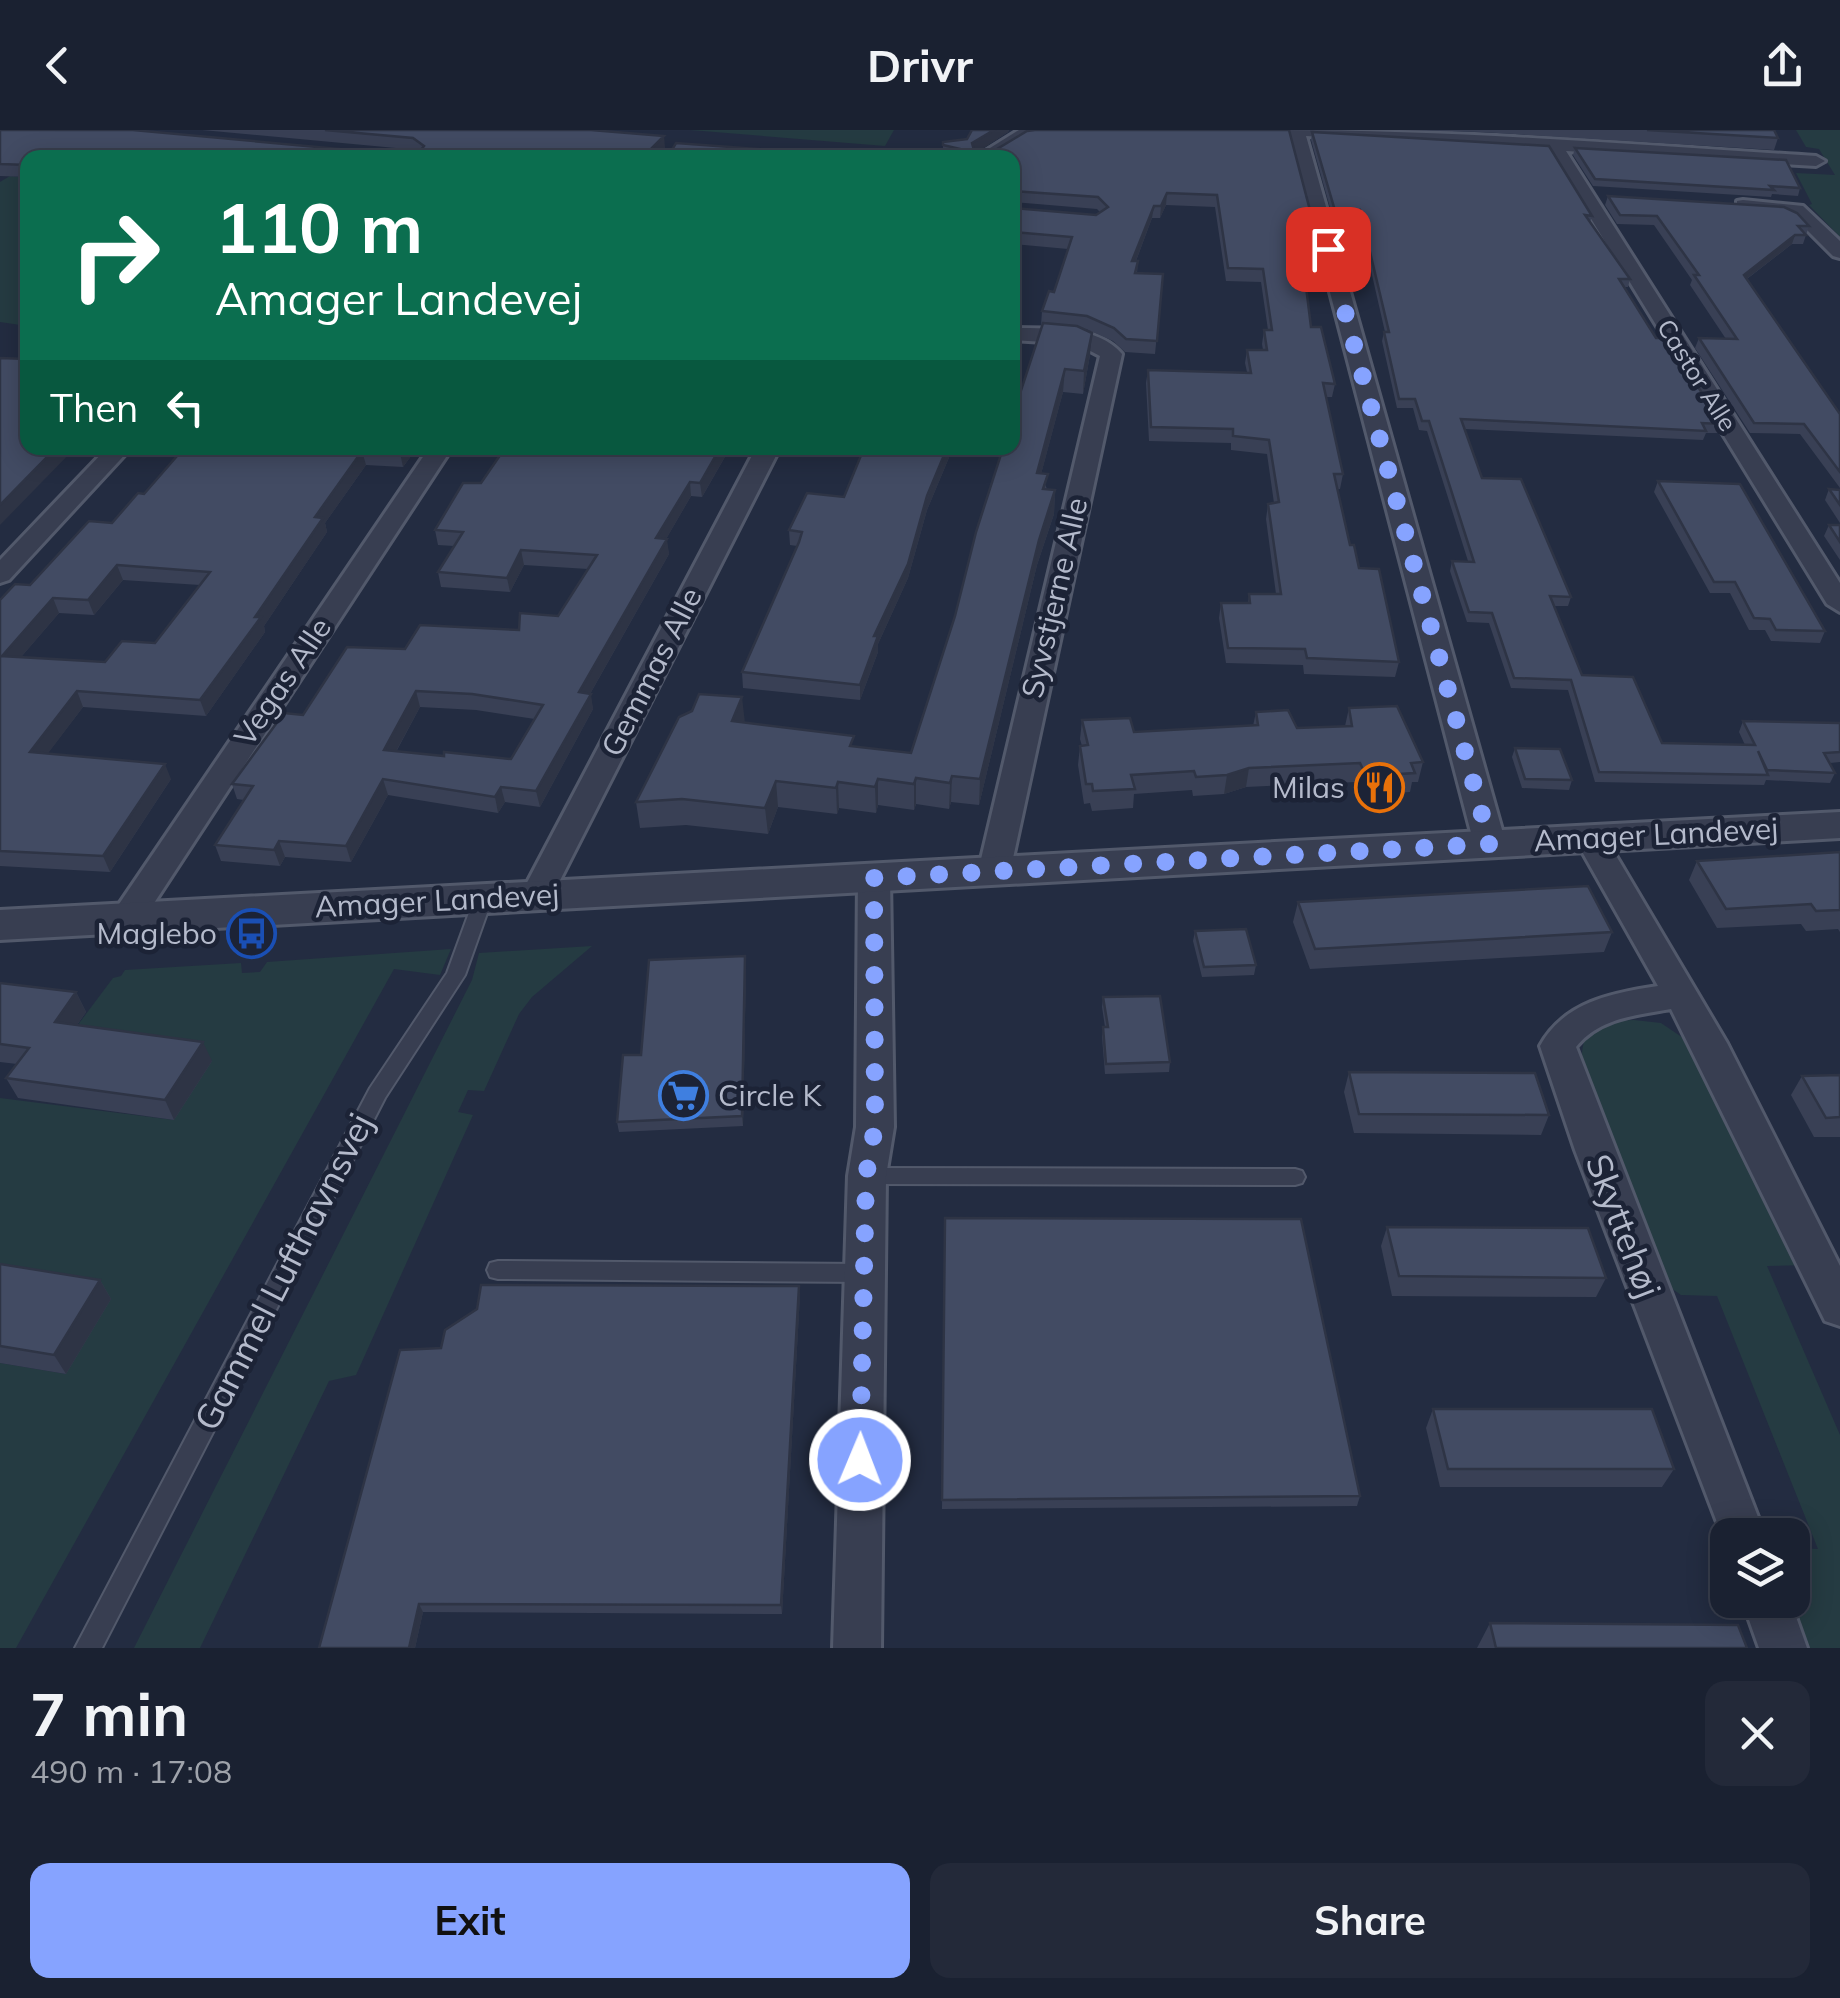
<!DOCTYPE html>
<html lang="en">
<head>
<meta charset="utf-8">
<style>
	:root { --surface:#1a2131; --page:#232939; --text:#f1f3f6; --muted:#9fa3ab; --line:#383e4d; --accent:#86a3ff }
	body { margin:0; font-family:Mulish,sans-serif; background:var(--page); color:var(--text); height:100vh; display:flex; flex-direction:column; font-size:38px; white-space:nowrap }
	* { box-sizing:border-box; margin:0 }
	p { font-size:32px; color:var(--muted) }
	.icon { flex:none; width:55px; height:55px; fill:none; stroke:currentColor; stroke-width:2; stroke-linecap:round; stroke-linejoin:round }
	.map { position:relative; height:1518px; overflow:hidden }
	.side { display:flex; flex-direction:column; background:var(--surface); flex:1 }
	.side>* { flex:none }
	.guide { position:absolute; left:20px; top:20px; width:1000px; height:305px; border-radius:20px; box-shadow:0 5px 25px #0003,0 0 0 2px var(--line); background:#0b6e4f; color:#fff; overflow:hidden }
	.buttons { position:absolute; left:1710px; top:1388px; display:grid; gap:20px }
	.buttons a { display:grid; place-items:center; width:100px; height:100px; border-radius:20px; background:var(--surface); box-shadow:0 5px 25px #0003,0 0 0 2px var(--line); font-size:50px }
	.pin { position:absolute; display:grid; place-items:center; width:85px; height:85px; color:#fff; margin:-42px; border-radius:20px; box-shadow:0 5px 15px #0006 }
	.me { position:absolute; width:110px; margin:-55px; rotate:1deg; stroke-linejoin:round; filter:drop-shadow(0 0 8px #0008) }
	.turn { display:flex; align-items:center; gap:35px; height:210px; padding:0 30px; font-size:45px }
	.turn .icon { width:130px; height:130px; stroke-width:2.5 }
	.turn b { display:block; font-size:70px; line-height:85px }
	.then { display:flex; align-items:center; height:95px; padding:0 30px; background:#0003; gap:20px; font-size:38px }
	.round { display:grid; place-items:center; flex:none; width:105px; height:105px; border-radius:20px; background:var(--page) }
	.head { display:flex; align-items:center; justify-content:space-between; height:170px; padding:0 30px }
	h1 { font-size:60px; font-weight:700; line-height:75px }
	.cta { display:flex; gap:20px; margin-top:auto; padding:20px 30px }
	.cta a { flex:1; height:115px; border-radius:20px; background:var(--accent); color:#111; font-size:40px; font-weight:700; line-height:115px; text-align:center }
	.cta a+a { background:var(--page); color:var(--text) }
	header { display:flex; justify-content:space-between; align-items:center; height:130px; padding:0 30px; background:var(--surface); font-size:45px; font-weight:700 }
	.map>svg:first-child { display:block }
	.green { fill:#253b42 }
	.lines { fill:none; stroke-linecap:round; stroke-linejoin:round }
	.service-casing { stroke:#52596b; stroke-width:4 }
	.minor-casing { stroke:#52596b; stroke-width:6 }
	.tertiary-casing { stroke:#52596b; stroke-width:6 }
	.service { fill:#383e51; fill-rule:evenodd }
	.minor { fill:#383e51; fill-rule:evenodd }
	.tertiary { fill:#383e51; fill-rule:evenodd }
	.wall { fill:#394055; fill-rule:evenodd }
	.shaded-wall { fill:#2e3445 }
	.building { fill:#424b63; stroke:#2e3445; stroke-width:2.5; fill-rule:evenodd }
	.route { stroke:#86a3ff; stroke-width:18; stroke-dasharray:0 32.4 }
	.labels { text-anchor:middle; stroke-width:9; stroke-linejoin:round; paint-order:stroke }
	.far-street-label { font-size:25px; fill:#b4bacb; stroke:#1c2336 }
	.street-label { font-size:30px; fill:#b4bacb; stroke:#1c2336 }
	.poi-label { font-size:30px; fill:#b4bacb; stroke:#1c2336; text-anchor:end }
	.near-street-label { font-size:35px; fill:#b4bacb; stroke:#1c2336 }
</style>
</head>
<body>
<header><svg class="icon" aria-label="back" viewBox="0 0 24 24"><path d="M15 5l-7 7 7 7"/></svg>Drivr<svg class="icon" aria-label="share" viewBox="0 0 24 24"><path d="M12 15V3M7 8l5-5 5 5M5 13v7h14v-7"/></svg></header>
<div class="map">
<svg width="1840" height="1518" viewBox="0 0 1840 1518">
	<rect width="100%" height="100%" fill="#232c41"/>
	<g class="green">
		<path d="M690,0H894L885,16Z"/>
		<path d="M1796,0H1840V107L1809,75L1812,74L1796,43L1835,45L1819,19L1806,17Z"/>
		<path d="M10,46L27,48V196L0,192V52Z"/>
		<path d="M592,816L532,867L519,884L484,961L468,960L458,982L473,985L356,1245L329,1251L200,1518H134L472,850L479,823Z"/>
		<path d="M451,819L440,845L394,839L16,1518H0V1233L66,1244L0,1152V968L174,990L65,912L113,848L121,846L125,840L241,833L242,843L260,842L267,832Z"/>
		<path d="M1634,890L1661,893L1701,920L1806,1135L1767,1136L1840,1305V1518H1809L1791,1470L1793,1418L1818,1419L1717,1166L1681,1165L1671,1158L1582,932C1581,893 1600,892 1634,890Z"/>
	</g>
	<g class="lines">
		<defs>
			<g id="service">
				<path d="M483,763L492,769L465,845L385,968L102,1518H75L370,958L447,843L474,769Z"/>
				<path d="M867,1038L1295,1039L1302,1041L1305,1047L1302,1053L1295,1055L867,1054L860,1052L857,1046L860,1040Z"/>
				<path d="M498,1131L865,1134L873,1136L876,1143L873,1150L865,1152L498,1149L490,1147L487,1140L490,1133Z"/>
			</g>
			<g id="minor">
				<path d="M1019,0H1039L995,28H974Z"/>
				<path d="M1279,0C1458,0 1637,15 1816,26L1825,31L1816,36L1566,21L1840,453V482L1827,474L1549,20L1306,6L1506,714L1501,721L1490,724L1479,721L1474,714L1289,5Z"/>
				<path d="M1743,70L1803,76L1840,111V128L1833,126L1792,85L1737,79V71Z"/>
				<path d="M1012,198C1048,199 1096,194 1122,224L1010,742L1005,750L994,753L983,750L978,742L1100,226L1077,214L1012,210Z"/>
				<path d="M107,318H131L9,450L0,453V430Z"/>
				<path d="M429,318H452L139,796L127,800L115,796L110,788L115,780Z"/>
				<path d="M756,318H780L552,766L548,774L536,777L524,774L520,766Z"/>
				<path d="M1591,699L1602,702L1727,913L1840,1136V1196L1825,1191L1671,879C1637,885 1599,888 1576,917L1765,1405H1728V1421L1575,1020L1540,916C1564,872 1612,863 1658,856L1575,709L1580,702Z"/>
				<path d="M874,737L885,740L890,748L894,997L886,1046L881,1518H833L848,1046L856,997L858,748L863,740Z"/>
				<path d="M1742,1470H1790L1807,1518H1759Z"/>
			</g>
			<path id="tertiary" d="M1840,682V708L0,810V780Z"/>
		</defs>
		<use href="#service" class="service-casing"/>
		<use href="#minor" class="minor-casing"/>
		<use href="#tertiary" class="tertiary-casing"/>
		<use href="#service" class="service"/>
		<use href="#minor" class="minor"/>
		<use href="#tertiary" class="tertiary"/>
	</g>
	<g class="wall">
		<path d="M0,0L350,20H417L202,0H591L665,17L655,28H28V47L0,46Z"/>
		<path d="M972,0H1009L1008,2L980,20L1289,0L1318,111L1316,123H1306L1308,132L1306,145H1305L1311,197L1335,254L1332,267H1326L1343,344L1340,359H1337L1350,415L1399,532L1395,547L1304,544L1303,535L1226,533L1219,488L1221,473H1248L1249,464H1276L1266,389L1268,374L1274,373L1267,324L1231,320V313L1149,311L1146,253L1148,240L1247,242L1245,233L1247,220H1263L1262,214L1264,200H1268L1261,152L1226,151L1215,77L1166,75L1160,88H1152L1136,131H1138L1137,143L1163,144L1155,224L1125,222L1113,211L1086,199L1090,225L1083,264L1063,262L1041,344L1047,359L1055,360L1054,384L1037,435L979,675L951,672L949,679L916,674L914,680L878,675L876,683L839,678L837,684L778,677L768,704L686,695L640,698L636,672L745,592L854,616L911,623L955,486L1043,195H1041L1042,181L1054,162L1068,119L1012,114V78L1096,85L1100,82L1097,79L1012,72V28L943,27V12L967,9Z"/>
		<path d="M1399,0H1774L1778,8L1774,20L1481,2Z"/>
		<path d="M1312,2L1592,86L1590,92L1630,149L1628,157H1625L1656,208L1721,294L1718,303H1706L1703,310L1465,299L1482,348L1571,467L1568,476H1554L1582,545L1662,613L1745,615L1739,602L1743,591L1840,593V632L1830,633L1835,643L1830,653L1766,650L1764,655L1595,652L1568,560L1511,558L1489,493L1467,492L1450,441L1452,431H1468L1427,301L1419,300L1413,278H1397L1382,211L1384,202H1385L1359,88L1334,92L1311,10Z"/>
		<path d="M1575,18L1800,58L1798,66L1772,64L1771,67L1593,56L1573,25Z"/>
		<path d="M1608,66L1809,96L1803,114H1792L1747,149L1840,284V358L1800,304L1750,303L1695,218L1699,208L1726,209L1690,155L1692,150L1654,95L1617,94L1605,75Z"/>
		<path d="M184,318H417L403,337L366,335L325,393L327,402L264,496L265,502L206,586L83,577L47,624L171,649L110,742L0,736V470L30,455L112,393L144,364ZM123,450L200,455L155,513L105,532L21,527L59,483L94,485Z"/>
		<path d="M730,318L702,367L691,366L666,409L669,424L590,564L593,579L540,677L505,672L498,683L388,665L351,732L285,727L280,736L221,731L215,715L244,670L237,669L232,654L303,585L405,519L519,500L558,486L588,439L524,435L510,462L441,457L438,442L454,416L438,415L435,400L481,353ZM420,577L476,580L535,589L511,629L444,626L396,622Z"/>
		<path d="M864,318H953L927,380L908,448L878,514V522L860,570L743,558L742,542L797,416L790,415L789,400L844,367Z"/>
		<path d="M1658,351L1825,501L1820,513L1771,511L1765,500H1749L1730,463H1710L1654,362Z"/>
		<path d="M1829,359L1840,360V393L1825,370Z"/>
		<path d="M1829,395H1840V430L1824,406Z"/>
		<path d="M1349,578L1423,632L1418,652H1412L1410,662L1362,665L1356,652L1246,657L1224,664L1193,666L1192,660L1134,664L1133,678L1092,681L1090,673L1084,674L1078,635L1080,616H1082L1080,609L1082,590L1134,602L1253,596L1256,582L1297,598L1345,596Z"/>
		<path d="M1515,618L1572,650L1569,660L1522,658L1512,627Z"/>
		<path d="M1840,722V802L1838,799L1806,801L1801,794L1717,798L1689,750L1697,731Z"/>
		<path d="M1298,772L1612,802L1604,822L1310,839L1293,792Z"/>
		<path d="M1195,801L1256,835L1254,845L1202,847L1193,811Z"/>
		<path d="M746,836L743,996L619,1002L617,992Z"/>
		<path d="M0,853L76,862L86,882L77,895L212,931L174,990L18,968L6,948L17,934L0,932Z"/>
		<path d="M1103,867L1170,932L1169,942L1105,944L1102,907L1103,897H1105L1102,877Z"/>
		<path d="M1349,942L1549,985L1541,1005L1354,1003L1344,962Z"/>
		<path d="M1840,945V1007H1814L1791,965L1802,946Z"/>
		<path d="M945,1088L1360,1366L1357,1376L942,1379Z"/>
		<path d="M1387,1097L1606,1148L1596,1167L1392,1166L1381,1116Z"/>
		<path d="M0,1134L100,1150L111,1169L66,1244L0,1233Z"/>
		<path d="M799,1156L800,1165L782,1484L423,1482L415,1518H319L441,1218Z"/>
		<path d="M1433,1279L1674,1339L1662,1357H1440L1426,1298Z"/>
		<path d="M1490,1493L1747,1518H1477Z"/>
	</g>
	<g class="shaded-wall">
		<path d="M994,0H1009L1008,2L976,23L972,13Z"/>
		<path d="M664,6L665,17L655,28H642Z"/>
		<path d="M1167,63L1166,75L1160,88L1161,76Z"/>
		<path d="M1154,76L1152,88L1131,144L1132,131Z"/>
		<path d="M1360,80L1359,88L1334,92L1336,84Z"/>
		<path d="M1795,105L1792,114L1740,154L1744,145Z"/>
		<path d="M1092,203L1090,225L1083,264L1084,241Z"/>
		<path d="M1065,239L1063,262L1035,367L1037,343Z"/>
		<path d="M56,318H75L0,395V375Z"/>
		<path d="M404,318H417L403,337L400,323Z"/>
		<path d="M720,318H730L702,367L700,353Z"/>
		<path d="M947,318H953L927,380L908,448L878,514V522L860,570V555L874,506Z"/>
		<path d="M362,321L366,335L325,393L327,402L264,496L265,502L206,586L200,570L255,487L315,387Z"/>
		<path d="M690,352L691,366L658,423L656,408Z"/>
		<path d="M1055,360L1054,384L1037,435L979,675L980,649L1039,410Z"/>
		<path d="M667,409L669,424L582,578L579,562Z"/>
		<path d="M521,420L524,435L510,462L507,448Z"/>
		<path d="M117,435L123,450L94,485L88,470Z"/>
		<path d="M53,468L59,483L9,541L2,526Z"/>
		<path d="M77,561L83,577L37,638L30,622Z"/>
		<path d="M416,561L420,577L388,636L384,620Z"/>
		<path d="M591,564L593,579L540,677L536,661Z"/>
		<path d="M742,567L745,593L732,591Z"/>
		<path d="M165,634L171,649L110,742L103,726Z"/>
		<path d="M1249,638L1246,657L1224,664L1227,645Z"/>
		<path d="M952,646L951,672L949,679L950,653Z"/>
		<path d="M916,648V674L914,680V654Z"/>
		<path d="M383,649L388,665L351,732L346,716Z"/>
		<path d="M878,649V675L876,683L875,657Z"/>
		<path d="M776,651L778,677L768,704L765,678Z"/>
		<path d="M838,652L839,678L837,684L836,658Z"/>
		<path d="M501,657L505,672L498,683L495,667Z"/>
		<path d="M279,711L285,727L280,736L274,720Z"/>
		<path d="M745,826L746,836L743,996L742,986Z"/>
		<path d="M76,862L86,882L65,912L55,892Z"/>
		<path d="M203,912L212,931L174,990L165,970Z"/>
		<path d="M100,1150L111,1169L66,1244L54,1225Z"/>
		<path d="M799,1156L800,1165L782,1484L781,1475Z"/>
		<path d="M419,1474L423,1482L415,1518H409Z"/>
	</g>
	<g class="building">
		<path d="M0,0H133L350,20H421L424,16L413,8L325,0H591L664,6L642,28H28V35L0,34Z"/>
		<path d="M972,0H994L972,13L974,20L997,19L1027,1L1035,0H1289L1318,111L1304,110L1308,132H1303L1311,197H1321L1335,254L1323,253L1343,344H1334L1350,415H1354L1359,438L1379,439L1399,532L1307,528L1305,519L1228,518L1221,473H1250L1249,464H1281L1268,374L1279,372L1269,310L1233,306V299L1151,297L1148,240L1251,243L1247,220H1267L1264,200H1272L1263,139L1228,138L1217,65L1167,63L1161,76H1154L1132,131H1138L1135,143L1163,144L1157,211L1126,209L1114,198L1087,186L1042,181L1049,161L1054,162L1072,107L1012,102V78L1096,85L1108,77L1098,67L1012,61V28H998L943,15V12L967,9Z"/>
		<path d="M1647,0H1774L1778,8Z"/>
		<path d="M1312,2L1549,16L1592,86L1585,85L1630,149H1619L1656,208H1668L1721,294L1702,293L1706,301L1461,289L1482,348L1521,349L1571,467L1550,466L1582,545L1633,547L1662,613L1755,615L1743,591L1840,593V622L1824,623L1835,643L1767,640L1758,621L1768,645L1599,642L1571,550L1514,548L1492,483L1469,482L1452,431L1474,432L1429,291H1422L1415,269H1399L1384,202H1389L1360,80L1336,84Z"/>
		<path d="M676,13L876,28H667Z"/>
		<path d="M1575,18L1786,30L1800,58L1770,56L1774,60L1595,49Z"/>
		<path d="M1608,66L1784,77L1797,83L1809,96H1798L1806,105H1795L1744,145L1840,284V342L1804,294L1754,293L1699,208L1737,209L1694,145H1699L1657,86L1620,85Z"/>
		<path d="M1043,193L1077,196L1092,203L1084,241L1065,239L1037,343L1048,344L1043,359L1055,360L1039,410L980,649L952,646L950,653L916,648L914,654L878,649L875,657L838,652L836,658L776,651L765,678L682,669L636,672L679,587L692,581L699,564L742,567L732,591L854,606L850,616L911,623L955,486L976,402L1003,318H1012V288Z"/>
		<path d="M0,228L28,229V318H56L0,375Z"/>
		<path d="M184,318H404L400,323L362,321L315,387L323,388L255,487H261L200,570L77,561L30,622L165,634L103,726L0,721V470L15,454L30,455L89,391L112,393L138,363L144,364ZM117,435L210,442L155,513L122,511L105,532L2,526L53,468L88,470Z"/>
		<path d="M505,318H720L700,353L690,352L656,408L667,409L579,562L591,564L536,661L501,657L495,667L383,649L346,716L279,711L274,720L215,715L253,656L232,654L284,583L303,585L347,517L405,519L420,495L519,500L520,483L558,486L597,425L521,420L507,448L438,442L463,402L435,400L463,353H481ZM416,561L472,564L543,575L511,629L444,622V626L384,620Z"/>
		<path d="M864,318H947L927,366L908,434L874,506H878L860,555L742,542L799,412L802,402L789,400L807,363L844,367Z"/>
		<path d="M1658,351L1740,354L1825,501L1776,500L1770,489L1754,488L1735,452H1714Z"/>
		<path d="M1829,359L1840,360V375Z"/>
		<path d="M1829,395H1840V412Z"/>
		<path d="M1397,576L1423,632L1411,633L1415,643L1366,646L1360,633L1249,638L1227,645L1196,647L1194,641L1131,645L1135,659L1093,661L1092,654H1086L1080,616L1088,615L1082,590L1130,588L1134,602L1258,595L1256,582L1288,580L1297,598L1352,596L1349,578Z"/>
		<path d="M1515,618L1560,619L1572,650L1525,649Z"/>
		<path d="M1840,722V780L1816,781L1811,774L1726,779L1697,731Z"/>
		<path d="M1588,756L1612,802L1315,819L1298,772Z"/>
		<path d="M1246,799L1256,835L1204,837L1195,801Z"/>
		<path d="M745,826L742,986L617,992L623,925H641L649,830Z"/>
		<path d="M0,853L76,862L55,892L203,912L165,970L6,948L29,918L0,914Z"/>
		<path d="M1160,866L1170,932L1106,934L1103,897H1108L1103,867Z"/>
		<path d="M1349,942L1535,943L1549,985L1359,984Z"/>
		<path d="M1840,945V987L1826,988L1802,946Z"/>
		<path d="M945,1088L1301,1089L1360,1366L942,1370Z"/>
		<path d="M1387,1097L1588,1098L1606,1148L1399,1146Z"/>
		<path d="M0,1134L100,1150L54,1225L0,1216Z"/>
		<path d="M481,1155L799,1156L781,1475L419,1474L409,1518H319L400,1220L441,1218L445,1200L477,1179Z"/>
		<path d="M1433,1279H1652L1674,1339H1448Z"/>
		<path d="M1490,1493L1738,1495L1747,1518H1496Z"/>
	</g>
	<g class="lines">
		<path class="route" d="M860,1330L866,1046L875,997L874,748L1490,714L1328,119"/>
	</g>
	<defs>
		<symbol id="restaurant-ring" viewBox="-11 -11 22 22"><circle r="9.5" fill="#1c2336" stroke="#e8710a" stroke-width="1.5"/><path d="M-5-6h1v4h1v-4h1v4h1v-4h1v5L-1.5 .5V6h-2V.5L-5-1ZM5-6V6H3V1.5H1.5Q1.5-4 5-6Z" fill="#e8710a"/></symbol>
		<symbol id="bus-ring" viewBox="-11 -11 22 22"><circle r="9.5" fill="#1c2336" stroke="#1a4fb4" stroke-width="1.5"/><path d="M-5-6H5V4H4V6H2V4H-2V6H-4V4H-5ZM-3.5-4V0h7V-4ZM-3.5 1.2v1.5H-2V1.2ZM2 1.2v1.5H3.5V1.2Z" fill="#1a4fb4"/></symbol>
		<symbol id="supermarket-ring" viewBox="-11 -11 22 22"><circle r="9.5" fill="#1c2336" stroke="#3f7fe0" stroke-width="1.5"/><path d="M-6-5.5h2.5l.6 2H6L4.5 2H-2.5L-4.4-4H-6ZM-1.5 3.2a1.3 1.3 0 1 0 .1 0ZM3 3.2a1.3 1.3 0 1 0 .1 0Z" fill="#3f7fe0"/></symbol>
	</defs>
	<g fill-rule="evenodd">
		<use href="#restaurant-ring" x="1352" y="630" width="55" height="55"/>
		<use href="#bus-ring" x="224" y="776" width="55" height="55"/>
		<use href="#supermarket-ring" x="656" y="938" width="55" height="55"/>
	</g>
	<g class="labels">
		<g class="far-street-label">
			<text transform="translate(1697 245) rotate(58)" y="9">Castor Alle</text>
		</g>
		<g class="street-label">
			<text transform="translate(1055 468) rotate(-77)" y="10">Syvstjerne Alle</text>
			<text transform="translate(652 542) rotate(-63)" y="10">Gemmas Alle</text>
			<text transform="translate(283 552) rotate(-56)" y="10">Vegas Alle</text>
			<text transform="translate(1656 705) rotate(-3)" y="10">Amager Landevej</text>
			<text transform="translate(437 771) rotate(-3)" y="10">Amager Landevej</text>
		</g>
		<g class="poi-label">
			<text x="1345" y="668">Milas</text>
			<text x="217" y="814">Maglebo</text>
			<text x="718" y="976" text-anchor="start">Circle K</text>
		</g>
		<g class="near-street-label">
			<text transform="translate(1623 1096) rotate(69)" y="12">Skyttehøj</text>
			<text transform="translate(284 1142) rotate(-63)" y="12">Gammel Lufthavnsvej</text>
		</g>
	</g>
</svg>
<div class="buttons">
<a><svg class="icon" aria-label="layers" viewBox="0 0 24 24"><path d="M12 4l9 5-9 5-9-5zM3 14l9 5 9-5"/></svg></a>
</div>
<div class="pin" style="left:1328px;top:119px;background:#d93025"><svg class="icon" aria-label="arrive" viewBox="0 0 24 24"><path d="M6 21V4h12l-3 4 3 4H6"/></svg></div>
<svg class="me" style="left:860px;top:1330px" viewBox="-20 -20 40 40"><circle r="17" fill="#86a3ff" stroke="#fff" stroke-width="3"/><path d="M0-11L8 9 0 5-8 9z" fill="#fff"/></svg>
<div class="guide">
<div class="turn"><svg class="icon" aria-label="right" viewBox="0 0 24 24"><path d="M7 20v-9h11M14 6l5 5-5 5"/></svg><div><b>110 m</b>Amager Landevej</div></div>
<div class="then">Then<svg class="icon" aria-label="left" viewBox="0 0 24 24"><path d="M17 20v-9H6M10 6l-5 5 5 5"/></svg></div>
</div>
</div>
<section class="side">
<div class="head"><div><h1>7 min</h1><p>490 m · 17:08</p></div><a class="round"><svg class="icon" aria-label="close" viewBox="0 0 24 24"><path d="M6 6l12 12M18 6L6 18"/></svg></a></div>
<div class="cta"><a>Exit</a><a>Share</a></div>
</section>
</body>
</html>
